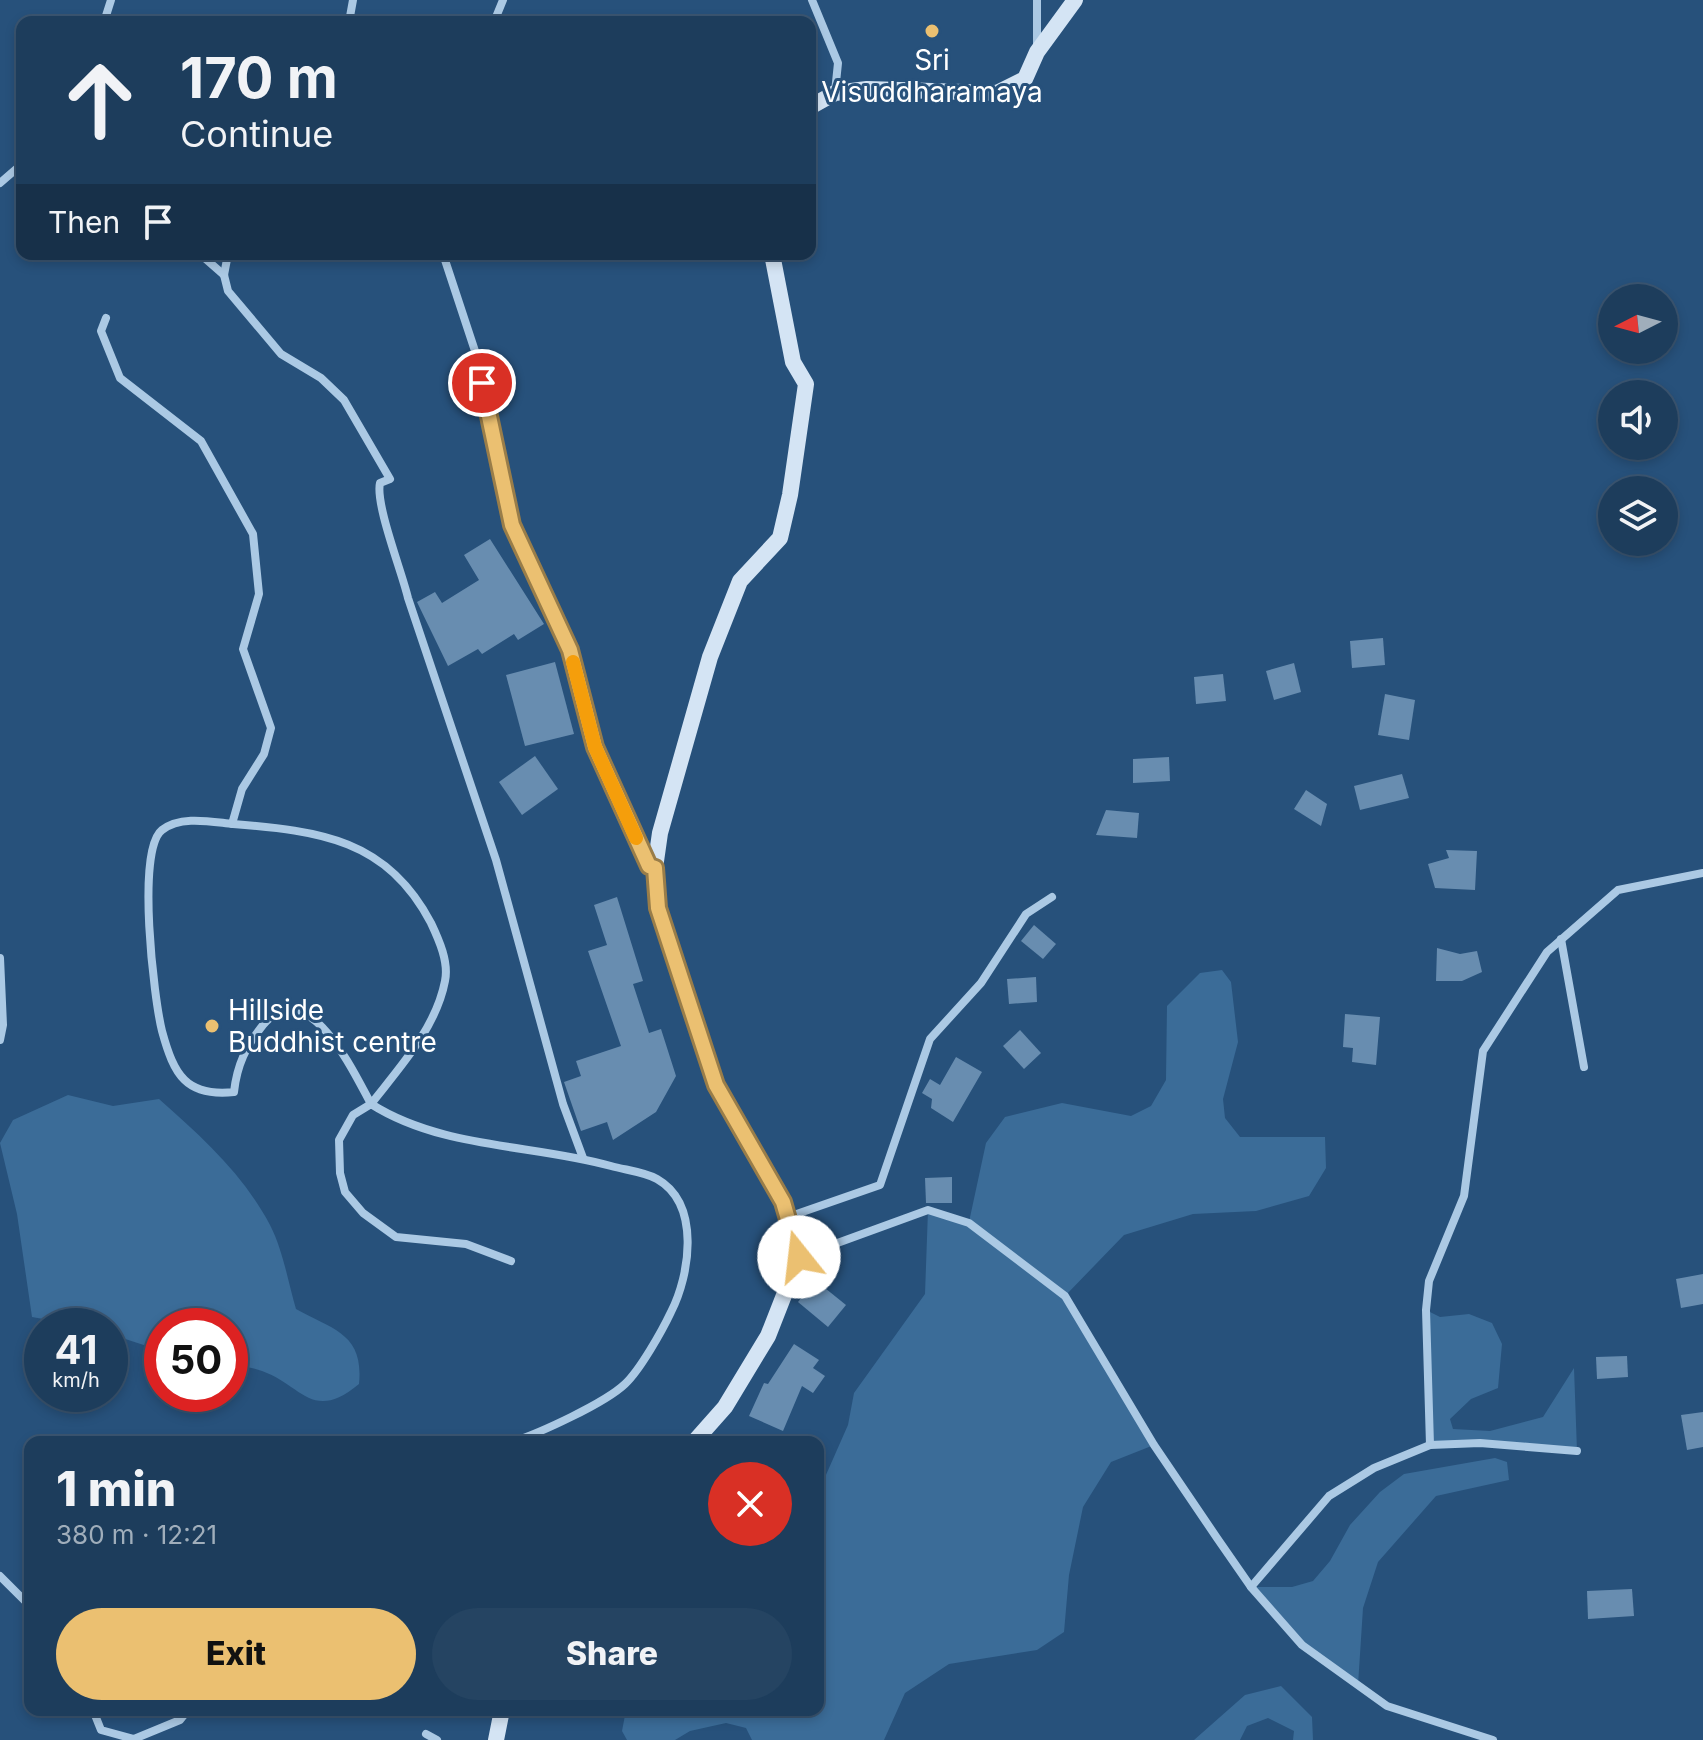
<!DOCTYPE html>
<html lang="en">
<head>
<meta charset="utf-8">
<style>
	:root { --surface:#1d3d5c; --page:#254462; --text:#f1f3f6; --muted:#a0aebb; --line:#3b5672; --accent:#ebc071 }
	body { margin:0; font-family:Inter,sans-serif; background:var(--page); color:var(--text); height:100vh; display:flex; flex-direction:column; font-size:30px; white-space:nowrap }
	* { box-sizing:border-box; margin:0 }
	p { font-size:26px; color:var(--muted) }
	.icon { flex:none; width:44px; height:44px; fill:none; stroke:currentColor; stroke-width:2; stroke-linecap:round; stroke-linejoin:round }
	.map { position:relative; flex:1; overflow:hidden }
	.details { position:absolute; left:24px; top:1436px; width:800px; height:280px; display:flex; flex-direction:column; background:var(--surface); border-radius:16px; box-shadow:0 4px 12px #0003,0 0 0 2px var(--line) }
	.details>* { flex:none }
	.guide { position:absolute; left:16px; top:16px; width:800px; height:244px; border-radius:16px; box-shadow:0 4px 12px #0003,0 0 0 2px var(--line); background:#1d3d5c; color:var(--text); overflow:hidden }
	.needle { width:52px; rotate:264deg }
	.tools { position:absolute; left:1598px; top:284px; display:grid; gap:16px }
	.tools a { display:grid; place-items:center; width:80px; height:80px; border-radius:50%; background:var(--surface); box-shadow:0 4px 12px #0003,0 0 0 2px var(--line); font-size:40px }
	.speed { position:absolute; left:24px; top:1308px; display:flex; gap:16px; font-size:40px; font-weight:700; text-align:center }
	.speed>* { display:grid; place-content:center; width:104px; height:104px; border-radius:50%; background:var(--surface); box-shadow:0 4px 12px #0003,0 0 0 2px var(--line); line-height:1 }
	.speed small { font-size:20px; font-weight:400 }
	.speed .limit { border:12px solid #d22; background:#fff; color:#111 }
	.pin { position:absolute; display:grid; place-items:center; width:68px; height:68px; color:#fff; margin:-34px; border:4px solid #fff; border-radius:50%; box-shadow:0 2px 8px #0007 }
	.me { position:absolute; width:88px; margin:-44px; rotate:344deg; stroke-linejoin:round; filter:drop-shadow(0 0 6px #0008) }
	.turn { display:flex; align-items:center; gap:28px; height:168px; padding:0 32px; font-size:36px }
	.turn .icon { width:104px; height:104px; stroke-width:2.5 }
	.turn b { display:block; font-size:56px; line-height:68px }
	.then { display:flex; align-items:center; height:76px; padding:0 32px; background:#0003; gap:16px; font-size:30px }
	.round { display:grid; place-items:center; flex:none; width:84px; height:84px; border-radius:42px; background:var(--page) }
	.headline { display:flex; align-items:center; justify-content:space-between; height:136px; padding:0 32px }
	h1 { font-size:48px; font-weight:800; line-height:60px }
	.action { display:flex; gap:16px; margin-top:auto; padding:16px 32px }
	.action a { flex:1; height:92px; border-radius:48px; background:var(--accent); color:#111; font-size:32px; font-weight:800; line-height:92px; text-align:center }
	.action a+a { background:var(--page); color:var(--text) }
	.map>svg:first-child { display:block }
	.green { fill:#3b6c98 }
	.building { fill:#688db0 }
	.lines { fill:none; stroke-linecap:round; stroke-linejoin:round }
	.street { stroke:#abc9e4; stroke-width:8 }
	.secondary { stroke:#d4e4f4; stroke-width:16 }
	.route-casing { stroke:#997d49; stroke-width:20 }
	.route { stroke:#ebc071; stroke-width:14 }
	.slow { stroke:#f59e0b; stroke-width:14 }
	.poi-dot { fill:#ebc071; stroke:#27517b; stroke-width:3 }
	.labels { text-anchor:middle; stroke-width:6; stroke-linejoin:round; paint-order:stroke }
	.poi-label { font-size:28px; fill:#fff; stroke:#27517b }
</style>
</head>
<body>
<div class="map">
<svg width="1703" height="1740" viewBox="0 0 1703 1740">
	<rect width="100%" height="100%" fill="#27517b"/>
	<g class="green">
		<path d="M1222,970L1231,982L1238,1042L1223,1099L1225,1118L1240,1137H1325L1326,1168L1309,1196L1256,1211L1193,1214L1124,1235L1065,1296L1154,1445L1111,1462L1083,1507L1069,1575L1064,1632L1037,1650L949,1664L905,1693L884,1740H752L746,1728L726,1723L690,1731L675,1740H627L622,1731L626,1710H818V1493L848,1425L854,1393L925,1294L928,1210L969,1222L986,1143L1005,1117L1062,1103L1131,1116L1151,1106L1166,1080L1167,1006L1200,973Z"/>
		<path d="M68,1095L113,1106L159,1099C202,1137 243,1174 270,1225C283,1250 288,1282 296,1309C334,1330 364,1334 359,1384C312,1423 302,1385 262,1371C252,1367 240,1366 230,1364V1326H162V1351L110,1334V1326H83L32,1317L17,1214L0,1143L13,1120Z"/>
		<path d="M1426,1310L1440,1317L1469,1314L1492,1323L1502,1344L1498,1388L1471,1399L1450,1419L1453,1429L1490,1431L1543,1417L1574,1368L1577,1451L1480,1443L1430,1445Z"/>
		<path d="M1495,1458L1507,1462L1509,1480L1436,1496L1378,1562L1363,1608L1358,1685L1302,1645L1251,1587H1292L1313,1581L1330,1561L1350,1525L1380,1492L1404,1474Z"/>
		<path d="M1281,1686L1312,1717L1313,1740H1293L1294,1731L1268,1718L1247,1726L1240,1740H1194L1245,1695Z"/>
	</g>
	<g class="building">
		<path d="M490,539L544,624L518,640L514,634L482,654L478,649L448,666L417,602L435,592L442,603L479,580L464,555Z"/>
		<path d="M1383,638L1385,665L1352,668L1350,641Z"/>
		<path d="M555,662L574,734L525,746L506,675Z"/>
		<path d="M1294,663L1301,692L1274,700L1266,671Z"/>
		<path d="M1223,674L1226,701L1196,704L1194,677Z"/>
		<path d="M1385,694L1415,700L1409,740L1378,735Z"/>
		<path d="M535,756L558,789L522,815L499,782Z"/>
		<path d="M1169,757L1170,781L1133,783V759Z"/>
		<path d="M1402,774L1409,798L1360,810L1354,786Z"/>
		<path d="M1306,790L1327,804L1321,826L1294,809Z"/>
		<path d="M1106,810L1139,813L1137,838L1096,835Z"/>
		<path d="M1446,850L1477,851L1475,890L1435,888L1428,864L1449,858Z"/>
		<path d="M617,897L643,981L633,984L649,1033L661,1029L676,1076L656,1112L613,1140L607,1122L581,1131L564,1082L581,1076L576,1061L621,1046L588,951L607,945L594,905Z"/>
		<path d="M1034,925L1056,944L1043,959L1021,941Z"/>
		<path d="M1437,948L1460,954L1477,951L1482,972L1462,981H1436Z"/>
		<path d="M1036,977L1037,1002L1009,1004L1007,979Z"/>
		<path d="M1345,1014L1380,1017L1376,1065L1352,1062L1353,1048L1343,1047Z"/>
		<path d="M1020,1030L1041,1053L1024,1069L1003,1046Z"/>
		<path d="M956,1057L982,1072L953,1122L931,1108L932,1099L922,1093L930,1079L940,1085Z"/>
		<path d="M952,1177V1203H926L925,1178Z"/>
		<path d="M1703,1274V1304L1681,1308L1676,1279Z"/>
		<path d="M815,1280L846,1305L828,1327L798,1302Z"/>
		<path d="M794,1344L819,1360L813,1368L825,1376L813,1393L802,1386L783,1431L749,1416L764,1383L768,1384Z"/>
		<path d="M1627,1356L1628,1377L1597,1379L1596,1357Z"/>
		<path d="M1703,1412V1447L1687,1450L1681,1415Z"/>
		<path d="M1632,1589L1634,1616L1588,1619L1587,1591Z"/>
	</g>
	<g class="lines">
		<g class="street">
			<path d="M812,0L838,63L835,92"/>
			<path d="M104,22L111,0"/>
			<path d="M349,22L353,0"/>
			<path d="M494,22L503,0"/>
			<path d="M1037,47V0"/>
			<path d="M0,183L22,164"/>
			<path d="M200,254L224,275"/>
			<path d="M228,254L224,275L228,291L281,354L321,378L344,400L390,479L380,483C375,504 402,572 408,598L496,860L563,1104L583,1158"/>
			<path d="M443,254L476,354L512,525L570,650L595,747L649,866L654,868"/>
			<path d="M106,318L101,331L120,378L201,441L253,534L259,594L243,649L271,728L264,754L242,789L232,824"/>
			<path d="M1561,939L1584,1067"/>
			<path d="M0,958L3,1025L0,1040"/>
			<path d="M788,1217L880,1185L930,1039L981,983L1026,914L1052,897"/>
			<path d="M799,1257L928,1210L969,1223L1065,1296L1154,1445L1217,1538L1251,1587L1302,1645L1387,1706L1493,1740"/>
			<path d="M511,1261L466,1244L396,1237L363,1213L345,1192L340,1173L339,1140L353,1115L371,1104C354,1073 308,972 263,1025C246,1046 237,1065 234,1092C186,1097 174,1075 162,1031C154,999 136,850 162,830C181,815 212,822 233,824C320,831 387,839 431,923C439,940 449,962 445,981C436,1028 400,1067 371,1104C442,1149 532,1144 611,1166C625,1170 645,1172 657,1179C701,1204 690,1275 671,1312C662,1331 640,1370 625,1384C605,1403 540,1433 512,1442"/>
			<path d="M1430,1445L1426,1310L1429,1281L1464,1196L1483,1051L1547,952L1618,890L1703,873"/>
			<path d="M0,1576L30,1606"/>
			<path d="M1251,1587L1329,1496L1374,1468L1430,1445L1480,1443L1577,1451"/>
			<path d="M93,1710L101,1730L134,1739L180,1720L188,1710"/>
			<path d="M426,1734L437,1740"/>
		</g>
		<g class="secondary">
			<path d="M810,107L835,93L867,89L997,93L1025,79L1037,52L1075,0"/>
			<path d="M694,1442L725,1407L768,1336L799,1257L783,1202L716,1085L658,908L655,868L660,833L710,657L740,581L780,538L790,495L806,384L793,362L772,254"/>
			<path d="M496,1740L502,1710"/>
		</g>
	</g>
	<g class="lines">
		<defs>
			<path id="route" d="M482,383L512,525L570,650L595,747L649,866L655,868L658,908L716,1085L783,1202L799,1257"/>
		</defs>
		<use href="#route" class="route-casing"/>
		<use href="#route" class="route"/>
		<path class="slow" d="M573,662L595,747L636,838"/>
	</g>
	<g class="poi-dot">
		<circle cx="932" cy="31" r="8"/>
		<circle cx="212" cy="1026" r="8"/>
	</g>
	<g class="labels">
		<g class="poi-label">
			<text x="932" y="70">Sri<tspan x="932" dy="32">Visuddharamaya</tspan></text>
			<text x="228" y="1020" text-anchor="start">Hillside<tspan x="228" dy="32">Buddhist centre</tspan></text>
		</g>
	</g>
</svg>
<div class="tools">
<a><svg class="needle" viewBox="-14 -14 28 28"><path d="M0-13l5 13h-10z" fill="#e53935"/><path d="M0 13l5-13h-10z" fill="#a0aebb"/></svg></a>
<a><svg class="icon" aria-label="sound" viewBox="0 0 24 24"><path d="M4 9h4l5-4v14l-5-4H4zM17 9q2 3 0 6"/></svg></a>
<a><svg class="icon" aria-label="layers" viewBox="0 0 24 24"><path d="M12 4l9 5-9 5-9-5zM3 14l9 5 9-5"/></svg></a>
</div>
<div class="speed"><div>41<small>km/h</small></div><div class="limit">50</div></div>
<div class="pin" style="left:482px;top:383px;background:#d93025"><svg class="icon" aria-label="arrive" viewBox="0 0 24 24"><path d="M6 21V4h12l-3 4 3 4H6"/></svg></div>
<svg class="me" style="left:799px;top:1257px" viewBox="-20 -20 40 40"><circle r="19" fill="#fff"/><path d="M0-13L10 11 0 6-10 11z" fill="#ebc071"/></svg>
<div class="guide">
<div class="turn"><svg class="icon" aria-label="ahead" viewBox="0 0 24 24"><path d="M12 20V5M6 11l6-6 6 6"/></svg><div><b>170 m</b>Continue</div></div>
<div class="then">Then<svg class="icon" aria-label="arrive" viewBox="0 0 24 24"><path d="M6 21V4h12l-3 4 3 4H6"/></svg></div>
</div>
<section class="details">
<div class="headline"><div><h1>1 min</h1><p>380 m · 12:21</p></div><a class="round" style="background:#d93025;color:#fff"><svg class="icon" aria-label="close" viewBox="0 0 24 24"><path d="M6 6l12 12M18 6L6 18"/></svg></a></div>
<div class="action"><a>Exit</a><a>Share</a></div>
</section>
</div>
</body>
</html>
